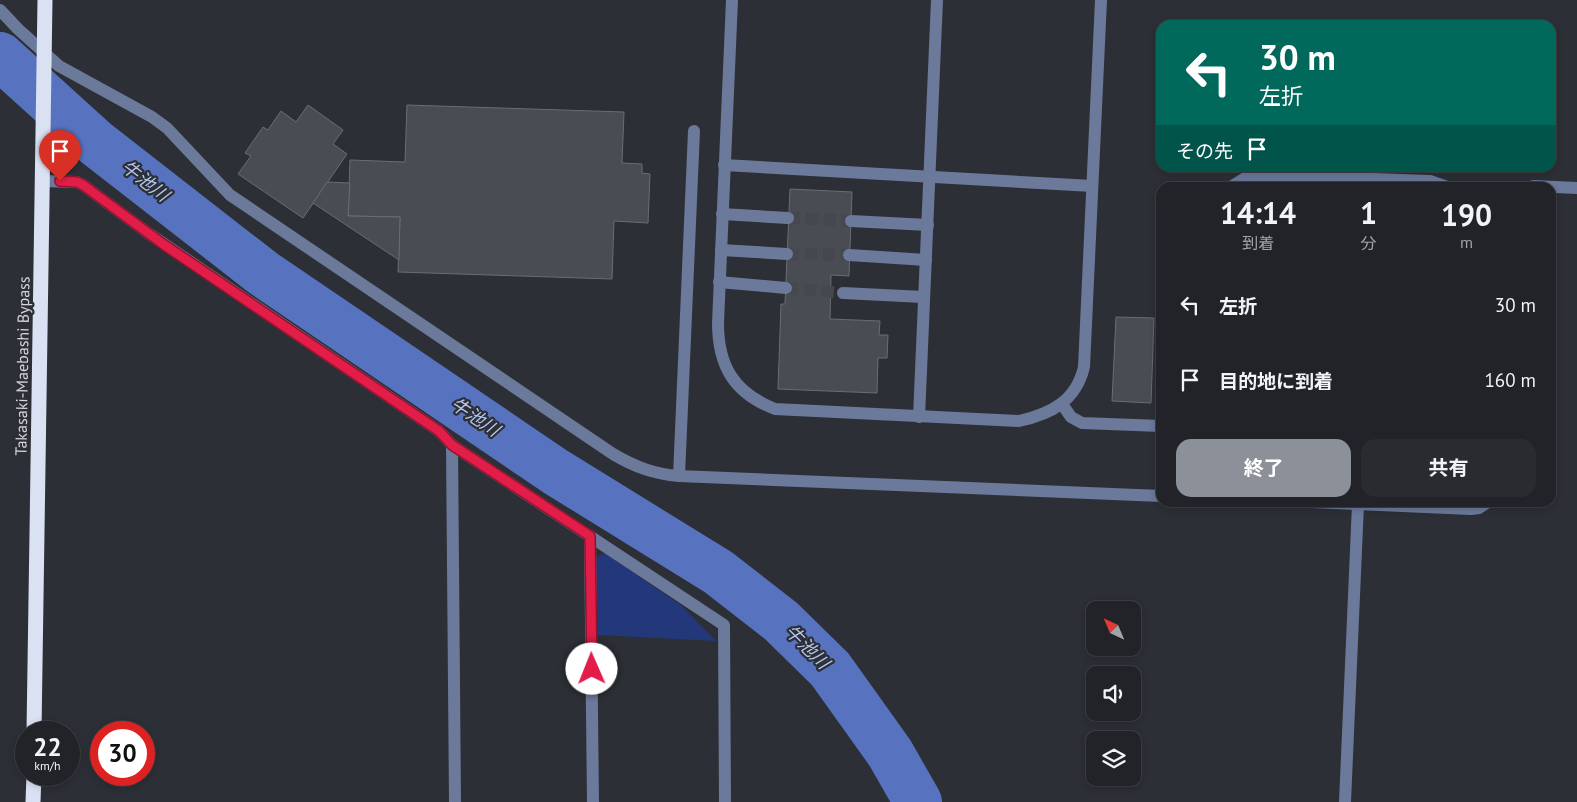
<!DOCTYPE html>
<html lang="ja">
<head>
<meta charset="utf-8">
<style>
	:root { --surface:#212328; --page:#292b30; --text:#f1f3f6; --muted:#a2a4a8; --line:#3e4045; --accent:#8c9099 }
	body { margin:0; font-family:"PT Sans","Noto Sans JP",sans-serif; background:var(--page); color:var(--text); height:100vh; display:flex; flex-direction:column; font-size:19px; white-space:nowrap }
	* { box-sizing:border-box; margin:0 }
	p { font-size:16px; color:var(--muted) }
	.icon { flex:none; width:28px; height:28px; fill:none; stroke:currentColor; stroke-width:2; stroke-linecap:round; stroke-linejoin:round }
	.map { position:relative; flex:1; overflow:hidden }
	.drawer { position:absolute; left:1156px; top:182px; width:400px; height:325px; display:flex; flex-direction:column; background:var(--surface); border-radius:15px; box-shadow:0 2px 8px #0003,0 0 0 1px var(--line) }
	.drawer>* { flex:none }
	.hud { position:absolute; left:1156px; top:20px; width:400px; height:152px; border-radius:15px; box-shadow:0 2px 8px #0003,0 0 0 1px var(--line); background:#00695c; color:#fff; overflow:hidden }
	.needle { width:32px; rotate:316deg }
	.controls { position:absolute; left:1086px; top:601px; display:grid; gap:10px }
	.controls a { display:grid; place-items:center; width:55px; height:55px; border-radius:10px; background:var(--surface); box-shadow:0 2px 8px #0003,0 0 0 1px var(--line); font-size:25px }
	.speed { position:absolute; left:15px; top:721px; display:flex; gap:10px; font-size:25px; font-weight:700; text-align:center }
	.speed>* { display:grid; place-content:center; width:65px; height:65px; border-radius:50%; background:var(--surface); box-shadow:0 2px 8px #0003,0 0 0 1px var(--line); line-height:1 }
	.speed small { font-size:12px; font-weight:400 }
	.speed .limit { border:8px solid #d22; background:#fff; color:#111 }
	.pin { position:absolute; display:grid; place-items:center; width:42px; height:42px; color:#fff; margin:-51px -21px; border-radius:50% 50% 50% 0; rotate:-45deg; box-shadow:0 0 5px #0007 }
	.pin .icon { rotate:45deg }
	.me { position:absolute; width:55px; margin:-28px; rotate:359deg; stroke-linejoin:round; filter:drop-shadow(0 0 4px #0008) }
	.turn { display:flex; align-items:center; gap:18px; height:105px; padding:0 20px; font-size:22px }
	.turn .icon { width:65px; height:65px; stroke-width:2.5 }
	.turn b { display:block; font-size:35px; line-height:42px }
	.then { display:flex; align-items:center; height:48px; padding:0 20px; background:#0003; gap:10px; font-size:19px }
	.eta { display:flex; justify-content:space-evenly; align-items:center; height:85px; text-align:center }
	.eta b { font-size:30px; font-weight:700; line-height:35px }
	.button { display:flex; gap:10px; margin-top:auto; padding:10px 20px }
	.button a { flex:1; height:58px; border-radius:15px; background:var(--accent); color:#fff; font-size:20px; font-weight:700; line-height:58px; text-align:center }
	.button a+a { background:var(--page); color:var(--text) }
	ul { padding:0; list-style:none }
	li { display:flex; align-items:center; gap:15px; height:75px; padding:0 20px }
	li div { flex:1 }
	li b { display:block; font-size:19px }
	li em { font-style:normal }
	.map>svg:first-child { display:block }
	.green { fill:#23387a }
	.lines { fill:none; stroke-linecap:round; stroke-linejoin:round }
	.river { stroke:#5773bf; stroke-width:48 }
	.building { fill:#494c53; stroke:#6a6d74 }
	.minor-tunnel { stroke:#45484e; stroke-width:12; stroke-dasharray:12 6; stroke-linecap:butt }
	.minor { stroke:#6b799b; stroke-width:12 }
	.highway { stroke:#dae1f2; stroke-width:15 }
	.route-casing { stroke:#92132f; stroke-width:12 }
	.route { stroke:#e11d48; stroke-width:9 }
	.labels { text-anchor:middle; stroke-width:4.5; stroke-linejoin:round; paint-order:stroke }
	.street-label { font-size:16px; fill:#d3d5d9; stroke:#2c2f35 }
	.water-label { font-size:18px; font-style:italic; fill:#b5c6ef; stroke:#2c2f35 }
</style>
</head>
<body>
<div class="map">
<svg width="1577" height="802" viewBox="0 0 1577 802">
	<rect width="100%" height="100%" fill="#2c2f35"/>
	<path class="green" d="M605,553L682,606L716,641L598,635L595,558Z"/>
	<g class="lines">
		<path class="river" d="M0,56L96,143L263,273L556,472L718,572L781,621L830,669L890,753L918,802"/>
	</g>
	<g class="building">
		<path d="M308,105L343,130L333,144L347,154L303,218L238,174L251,156L245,153L263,127L268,130L281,111L296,122Z"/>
		<path d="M407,105L624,112L622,163L642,164V173L650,174L648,223L614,221L612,279L398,272L400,217L348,216L350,160L405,162Z"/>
		<path d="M327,182L350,183L348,216L400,217L399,260L313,203Z"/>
		<path d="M790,189L852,192L849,276L831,275L830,319L880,321L879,335H888L887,358H878L877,393L778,389L781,304H785Z"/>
		<path d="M1116,317L1154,318L1151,403L1112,401Z"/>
	</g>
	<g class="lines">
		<g class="minor-tunnel">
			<path d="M788,218L851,221"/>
			<path d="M787,254L849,255"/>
			<path d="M786,288L843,293"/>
		</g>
		<g class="minor">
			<path d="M732,0L718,323C718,366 734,393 775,409L1019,421C1051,414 1076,401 1084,367L1101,0"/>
			<path d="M0,10L18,29L59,66L152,117L167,128L230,195L613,454C635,467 654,474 679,476L1161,496"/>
			<path d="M724,165L1092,186"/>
			<path d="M42,181L77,182L83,185L148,233L439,431L452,445L724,625L725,802"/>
			<path d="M1229,188L1245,178L1265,175L1430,181L1450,188"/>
			<path d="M1526,188L1534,186L1577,188"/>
			<path d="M722,214L788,218"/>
			<path d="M851,221L928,225"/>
			<path d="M721,250L787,254"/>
			<path d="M849,255L926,260"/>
			<path d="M719,282L786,288"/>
			<path d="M843,293L923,297"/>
			<path d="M1062,404L1071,417L1082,423L1161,426"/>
			<path d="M919,417L937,0"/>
			<path d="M452,445L455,802"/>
			<path d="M679,476L694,131"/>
			<path d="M1311,502L1471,509L1479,508L1488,502"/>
			<path d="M590,536L593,802"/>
			<path d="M1345,802L1358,504"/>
		</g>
		<g class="highway">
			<path d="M34,732L45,0"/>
			<path d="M33,802L34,775"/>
		</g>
	</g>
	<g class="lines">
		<defs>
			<path id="route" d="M60,181L77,182L83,185L163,244L439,431L452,445L590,536L592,669"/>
		</defs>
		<use href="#route" class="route-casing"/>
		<use href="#route" class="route"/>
	</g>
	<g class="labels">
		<g class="street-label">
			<text transform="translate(22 366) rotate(-89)" y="6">Takasaki-Maebashi Bypass</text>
		</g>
		<g class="water-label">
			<text transform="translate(145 181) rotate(38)" y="6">牛池川</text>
			<text transform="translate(475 417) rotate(34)" y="6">牛池川</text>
			<text transform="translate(807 647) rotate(45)" y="6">牛池川</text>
		</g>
	</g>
</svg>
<div class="controls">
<a><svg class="needle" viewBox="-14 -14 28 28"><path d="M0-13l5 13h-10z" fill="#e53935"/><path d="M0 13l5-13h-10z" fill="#a2a4a8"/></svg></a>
<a><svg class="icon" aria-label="sound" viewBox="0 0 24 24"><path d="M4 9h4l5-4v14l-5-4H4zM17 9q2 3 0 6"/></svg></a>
<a><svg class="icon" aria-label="layers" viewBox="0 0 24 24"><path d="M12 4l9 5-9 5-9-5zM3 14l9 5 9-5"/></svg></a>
</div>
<div class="speed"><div>22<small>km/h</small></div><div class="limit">30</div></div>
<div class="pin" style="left:60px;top:181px;background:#d93025"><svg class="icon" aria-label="arrive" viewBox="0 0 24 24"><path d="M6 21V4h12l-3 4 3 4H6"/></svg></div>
<svg class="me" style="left:592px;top:669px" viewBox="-20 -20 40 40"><circle r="19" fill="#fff"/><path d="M0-13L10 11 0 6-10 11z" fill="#e11d48"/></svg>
<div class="hud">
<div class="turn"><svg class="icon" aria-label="left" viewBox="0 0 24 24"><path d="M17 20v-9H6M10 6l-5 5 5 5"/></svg><div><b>30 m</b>左折</div></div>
<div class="then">その先<svg class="icon" aria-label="arrive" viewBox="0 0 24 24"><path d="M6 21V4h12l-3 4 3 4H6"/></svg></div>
</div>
<section class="drawer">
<div class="eta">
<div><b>14:14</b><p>到着</p></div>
<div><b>1</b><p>分</p></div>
<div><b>190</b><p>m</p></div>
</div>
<ul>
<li><svg class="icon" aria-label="left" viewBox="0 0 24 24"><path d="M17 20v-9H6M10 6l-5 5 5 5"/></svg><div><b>左折</b></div><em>30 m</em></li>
<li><svg class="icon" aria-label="arrive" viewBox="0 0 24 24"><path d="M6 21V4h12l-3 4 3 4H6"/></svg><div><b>目的地に到着</b></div><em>160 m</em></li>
</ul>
<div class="button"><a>終了</a><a>共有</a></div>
</section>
</div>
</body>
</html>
